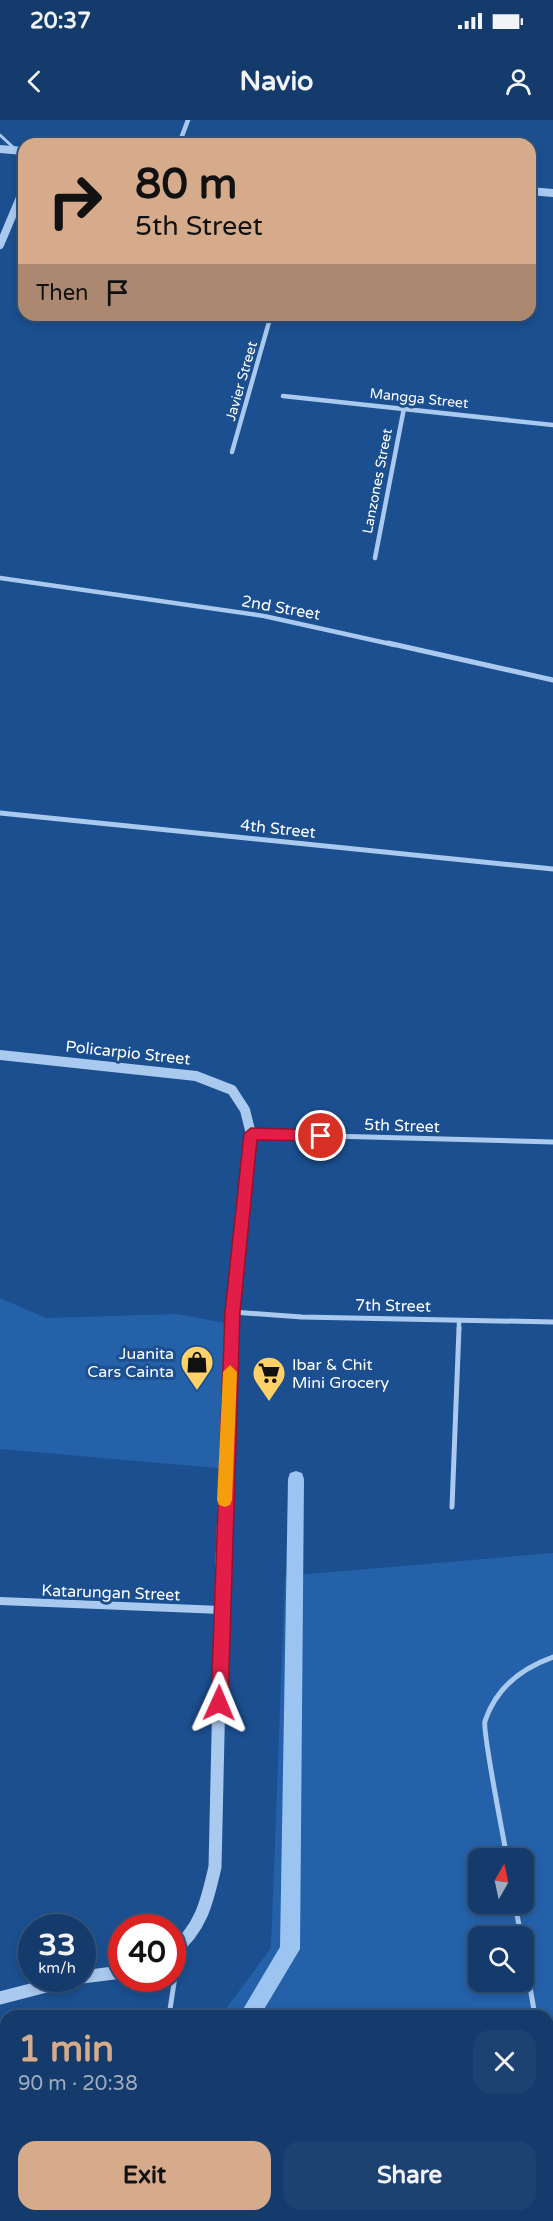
<!DOCTYPE html>
<html lang="en">
<head>
<meta charset="utf-8">
<style>
	:root { --surface:#143b6b; --page:#1d4271; --text:#f1f3f6; --muted:#9dadc1; --line:#33557e; --accent:#d6ab8b }
	body { margin:0; font-family:"Varela Round",sans-serif; background:var(--page); color:var(--text); height:100vh; display:flex; flex-direction:column; font-size:22px; white-space:nowrap }
	* { box-sizing:border-box; margin:0 }
	p { font-size:20px; color:var(--muted) }
	.icon { flex:none; width:33px; height:33px; fill:none; stroke:currentColor; stroke-width:2; stroke-linecap:round; stroke-linejoin:round }
	.map { position:relative; flex:1; overflow:hidden }
	.panel { position:absolute; left:0px; top:1890px; width:554px; height:212px; display:flex; flex-direction:column; background:var(--surface); border-radius:18px 18px 0 0; box-shadow:0 3px 9px #0003,0 0 0 2px var(--line) }
	.panel>* { flex:none }
	.banner { position:absolute; left:18px; top:18px; width:518px; height:183px; border-radius:18px; box-shadow:0 3px 9px #0003,0 0 0 2px var(--line); background:#d6ab8b; color:#111; overflow:hidden }
	.needle { width:39px; rotate:9deg }
	.fabs { position:absolute; left:468px; top:1728px; display:grid; gap:12px }
	.fabs a { display:grid; place-items:center; width:66px; height:66px; border-radius:12px; background:var(--surface); box-shadow:0 3px 9px #0003,0 0 0 2px var(--line); font-size:30px }
	.speed { position:absolute; left:18px; top:1794px; display:flex; gap:12px; font-size:30px; font-weight:700; text-align:center }
	.speed>* { display:grid; place-content:center; width:78px; height:78px; border-radius:50%; background:var(--surface); box-shadow:0 3px 9px #0003,0 0 0 2px var(--line); line-height:1 }
	.speed small { font-size:15px; font-weight:400 }
	.speed .limit { border:9px solid #d22; background:#fff; color:#111 }
	.pin { position:absolute; display:grid; place-items:center; width:51px; height:51px; color:#fff; margin:-26px; border:3px solid #fff; border-radius:50%; box-shadow:0 2px 6px #0007 }
	.me { position:absolute; width:66px; margin:-33px; rotate:1deg; stroke-linejoin:round; filter:drop-shadow(0 0 4px #0008) }
	.turn { display:flex; align-items:center; gap:21px; height:126px; padding:0 18px; font-size:27px }
	.turn .icon { width:78px; height:78px; stroke-width:2.5 }
	.turn b { display:block; font-size:42px; line-height:51px }
	.then { display:flex; align-items:center; height:57px; padding:0 18px; background:#0003; gap:12px; font-size:22px }
	.round { display:grid; place-items:center; flex:none; width:63px; height:63px; border-radius:18px; background:var(--page) }
	.headline { display:flex; align-items:center; justify-content:space-between; height:102px; padding:0 18px }
	h1 { font-size:36px; font-weight:800; line-height:45px; color:var(--accent) }
	.action { display:flex; gap:12px; margin-top:auto; padding:12px 18px }
	.action a { flex:1; height:69px; border-radius:18px; background:var(--accent); color:#111; font-size:24px; font-weight:800; line-height:69px; text-align:center }
	.action a+a { background:var(--page); color:var(--text) }
	.status { display:flex; justify-content:space-between; align-items:center; height:42px; padding:0 30px; background:var(--surface); direction:ltr }
	.status svg { height:16px; fill:currentColor }
	header { display:flex; justify-content:space-between; align-items:center; height:78px; padding:0 18px; background:var(--surface); font-size:27px; font-weight:800 }
	.map>svg:first-child { display:block }
	.green { fill:#2461a8; fill-rule:evenodd }
	.lines { fill:none; stroke-linecap:round; stroke-linejoin:round }
	.stream { fill:#9cc4f0; fill-rule:evenodd }
	.service-far2 { stroke:#a9c9ee; stroke-width:3 }
	.service-far1 { stroke:#a9c9ee; stroke-width:4.5 }
	.service { stroke:#a9c9ee; stroke-width:5 }
	.minor-far2 { stroke:#a9c9ee; stroke-width:4.5 }
	.minor-far1 { stroke:#a9c9ee; stroke-width:5 }
	.minor { stroke:#a9c9ee; stroke-width:8 }
	.tertiary-far2 { stroke:#a9c9ee; stroke-width:8 }
	.tertiary-far1 { stroke:#a9c9ee; stroke-width:10 }
	.tertiary { stroke:#a9c9ee; stroke-width:13 }
	.route { fill:#e11d48; stroke:#92132f; stroke-width:1.5 }
	.slow { fill:#f59e0b }
	.labels { text-anchor:middle; stroke-width:6; stroke-linejoin:round; paint-order:stroke }
	.far-street-label { font-size:14px; fill:#fff; stroke:#1b4f8f }
	.street-label { font-size:16px; fill:#fff; stroke:#1b4f8f }
	.poi-label { font-size:16px; fill:#fff; stroke:#1b4f8f; text-anchor:end }
</style>
</head>
<body>
<div class="status"><b>20:37</b><svg viewBox="0 0 49 12"><path d="M0 12V9h3v3zM5 12V6h3v6zM10 12V3h3v9zM15 12V0h3v12zM26 1h20v11H26zM47 4h2v5h-2z"/></svg></div>
<header><svg class="icon" aria-label="back" viewBox="0 0 24 24"><path d="M15 5l-7 7 7 7"/></svg>Navio<svg class="icon" aria-label="person" viewBox="0 0 24 24"><circle cx="12" cy="8" r="4"/><path d="M4 21q1-7 8-7t8 7"/></svg></header>
<div class="map">
<svg width="553" height="2101" viewBox="0 0 553 2101">
	<rect width="100%" height="100%" fill="#1b4f8f"/>
	<g class="green">
		<path d="M0,1178L46,1198L177,1194L237,1205L228,1349L0,1329Z"/>
		<path d="M553,1433V2101H0V1962L6,1959V2096H548V1896H217L222,1894L271,1828L285,1456ZM478,1738H524V1784H478ZM478,1816H524V1862H478Z"/>
	</g>
	<g class="lines">
		<g class="stream">
			<path d="M296,1351L302,1353L304,1359L300,1829L260,1896H239L280,1827L288,1359L290,1353Z"/>
			<rect x="224" y="2096" width="20" height="5"/>
		</g>
		<path class="service-far2" d="M0,15L15,29"/>
		<path class="service-far1" d="M459,1209V1200"/>
		<g class="service">
			<path d="M452,1387L459,1208"/>
			<path d="M507,1738C504,1719 482,1611 485,1601C496,1568 522,1548 553,1537"/>
			<path d="M515,1784L521,1816"/>
			<path d="M524,1832L535,1896"/>
			<path d="M169,1896L179,1830"/>
			<path d="M548,1911L553,1912"/>
			<path d="M548,1964L553,2101"/>
			<path d="M133,2101L134,2096"/>
			<path d="M268,2101L269,2096"/>
		</g>
		<g class="minor-far2">
			<path d="M179,24L188,0"/>
			<path d="M283,276L553,305"/>
			<path d="M232,332L271,195"/>
			<path d="M375,438L404,288"/>
			<path d="M0,458L264,496L395,525"/>
		</g>
		<g class="minor-far1">
			<path d="M388,523L553,560"/>
			<path d="M0,693L553,749"/>
			<path d="M251,1014L553,1022"/>
			<path d="M232,1192L302,1197L553,1202"/>
		</g>
		<path class="minor" d="M0,1481L221,1490"/>
		<g class="tertiary-far2">
			<path d="M0,29L24,31"/>
			<path d="M530,71L553,73"/>
			<path d="M0,125L24,68"/>
		</g>
		<path class="tertiary-far1" d="M0,935L196,956L232,970L245,990L251,1014L231,1209"/>
		<g class="tertiary">
			<path d="M172,1832C201,1809 207,1782 215,1747L222,1441L231,1208"/>
			<path d="M82,1857L122,1852"/>
			<path d="M0,1878L77,1858"/>
		</g>
	</g>
	<path class="route" d="M251,1008L321,1010L327,1016L321,1021L257,1020L240,1192L228,1583L225,1589L219,1592L214,1589L211,1583L225,1192L244,1014Z"/>
	<path class="slow" d="M230,1245L237,1252L232,1380L230,1385L225,1387L219,1385L217,1380L223,1252Z"/>
	<defs>
		<symbol id="shop-pin" viewBox="-11 -11 22 30"><path d="M0 17L-7.5 6A9.5 9.5 0 1 1 7.5 6Z" fill="#ffd166" stroke="#1b4f8f"/><path d="M-5-2.5h2.3a2.7 3.5 0 0 1 5.4 0H5L5.5 6h-11ZM-1.5-2.5h3a1.5 2.3 0 0 0-3 0Z" fill="#111"/></symbol>
		<symbol id="supermarket-pin" viewBox="-11 -11 22 30"><path d="M0 17L-7.5 6A9.5 9.5 0 1 1 7.5 6Z" fill="#ffd166" stroke="#1b4f8f"/><path d="M-6-5.5h2.5l.6 2H6L4.5 2H-2.5L-4.4-4H-6ZM-1.5 3.2a1.3 1.3 0 1 0 .1 0ZM3 3.2a1.3 1.3 0 1 0 .1 0Z" fill="#111"/></symbol>
	</defs>
	<g fill-rule="evenodd">
		<use href="#shop-pin" x="178" y="1223" width="38" height="52"/>
		<use href="#supermarket-pin" x="250" y="1234" width="38" height="52"/>
	</g>
	<g class="labels">
		<g class="far-street-label">
			<text transform="translate(241 261) rotate(-74)" y="5">Javier Street</text>
			<text transform="translate(419 278) rotate(6)" y="5">Mangga Street</text>
			<text transform="translate(377 361) rotate(-79)" y="5">Lanzones Street</text>
		</g>
		<g class="street-label">
			<text transform="translate(281 487) rotate(10)" y="6">2nd Street</text>
			<text transform="translate(278 708) rotate(6)" y="6">4th Street</text>
			<text transform="translate(128 932) rotate(6)" y="6">Policarpio Street</text>
			<text transform="translate(402 1005) rotate(2)" y="6">5th Street</text>
			<text transform="translate(393 1185) rotate(1)" y="6">7th Street</text>
			<text transform="translate(111 1472) rotate(2)" y="6">Katarungan Street</text>
		</g>
		<g class="poi-label">
			<text x="174" y="1239">Juanita<tspan x="174" dy="18">Cars Cainta</tspan></text>
			<text x="292" y="1250" text-anchor="start">Ibar &amp; Chit<tspan x="292" dy="18">Mini Grocery</tspan></text>
		</g>
	</g>
</svg>
<div class="fabs">
<a><svg class="needle" viewBox="-14 -14 28 28"><path d="M0-13l5 13h-10z" fill="#e53935"/><path d="M0 13l5-13h-10z" fill="#9dadc1"/></svg></a>
<a><svg class="icon" aria-label="search" viewBox="0 0 24 24"><circle cx="10" cy="10" r="6"/><path d="M15 15l6 6"/></svg></a>
</div>
<div class="speed"><div>33<small>km/h</small></div><div class="limit">40</div></div>
<div class="pin" style="left:321px;top:1016px;background:#d93025"><svg class="icon" aria-label="arrive" viewBox="0 0 24 24"><path d="M6 21V4h12l-3 4 3 4H6"/></svg></div>
<svg class="me" style="left:219px;top:1583px" viewBox="-20 -20 40 40"><path d="M0-17L14 15 0 8-14 15z" fill="#e11d48" stroke="#fff" stroke-width="4"/></svg>
<div class="banner">
<div class="turn"><svg class="icon" aria-label="right" viewBox="0 0 24 24"><path d="M7 20v-9h11M14 6l5 5-5 5"/></svg><div><b>80 m</b>5th Street</div></div>
<div class="then">Then<svg class="icon" aria-label="arrive" viewBox="0 0 24 24"><path d="M6 21V4h12l-3 4 3 4H6"/></svg></div>
</div>
<section class="panel">
<div class="headline"><div><h1>1 min</h1><p>90 m · 20:38</p></div><a class="round"><svg class="icon" aria-label="close" viewBox="0 0 24 24"><path d="M6 6l12 12M18 6L6 18"/></svg></a></div>
<div class="action"><a>Exit</a><a>Share</a></div>
</section>
</div>
</body>
</html>
